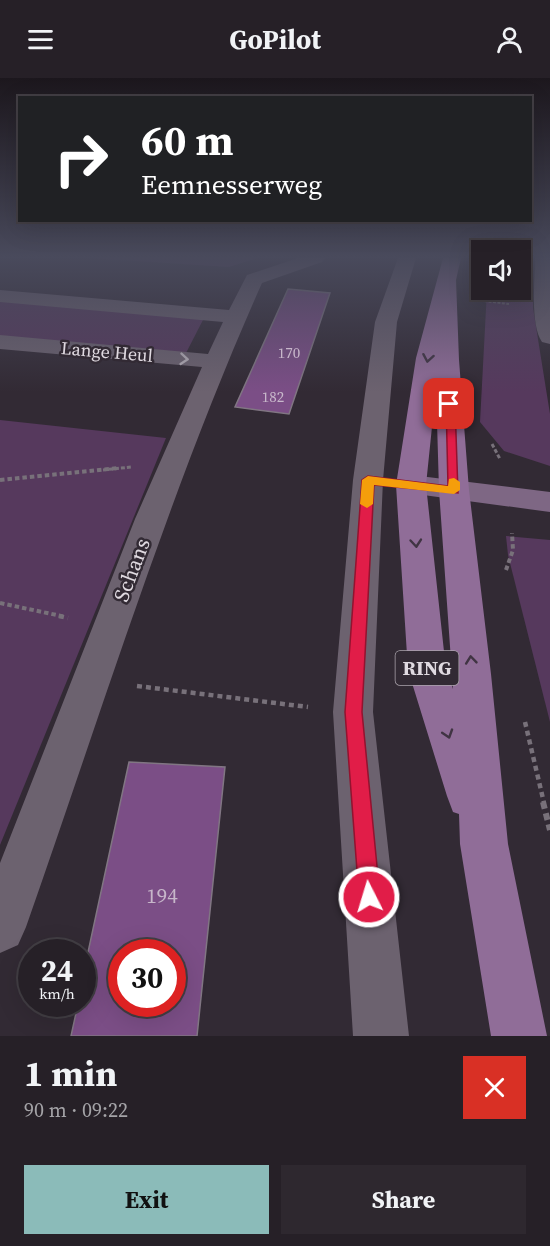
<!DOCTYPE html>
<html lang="en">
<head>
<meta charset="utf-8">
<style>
	:root { --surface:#262027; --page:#2e282f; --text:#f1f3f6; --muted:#a4a3a7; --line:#423e44; --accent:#8bbbb9 }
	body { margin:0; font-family:"Source Serif 4",serif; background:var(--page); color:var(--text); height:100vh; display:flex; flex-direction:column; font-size:22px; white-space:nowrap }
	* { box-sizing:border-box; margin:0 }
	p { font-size:20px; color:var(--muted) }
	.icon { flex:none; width:33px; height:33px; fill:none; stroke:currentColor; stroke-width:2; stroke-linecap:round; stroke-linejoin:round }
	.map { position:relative; height:958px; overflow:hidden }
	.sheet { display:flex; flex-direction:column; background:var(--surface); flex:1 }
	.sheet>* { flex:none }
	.hud { position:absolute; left:18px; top:18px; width:514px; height:126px; border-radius:0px; box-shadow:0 6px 24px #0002,0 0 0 2px var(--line); background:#202124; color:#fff; overflow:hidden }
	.buttons { position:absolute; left:471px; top:162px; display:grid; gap:12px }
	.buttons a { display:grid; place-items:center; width:60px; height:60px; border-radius:0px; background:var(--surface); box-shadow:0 6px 24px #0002,0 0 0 2px var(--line); font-size:30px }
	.speed { position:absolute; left:18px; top:861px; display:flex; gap:12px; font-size:30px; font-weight:700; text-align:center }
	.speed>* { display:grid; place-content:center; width:78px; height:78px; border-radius:50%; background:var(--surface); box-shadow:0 6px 24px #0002,0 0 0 2px var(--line); line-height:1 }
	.speed small { font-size:15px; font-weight:400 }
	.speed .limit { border:9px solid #d22; background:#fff; color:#111 }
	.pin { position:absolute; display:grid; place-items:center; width:51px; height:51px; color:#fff; margin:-26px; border-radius:12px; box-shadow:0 3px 9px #0006 }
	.me { position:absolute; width:66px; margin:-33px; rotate:355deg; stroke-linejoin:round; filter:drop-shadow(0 0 4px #0008) }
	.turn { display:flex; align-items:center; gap:21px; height:126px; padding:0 24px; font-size:27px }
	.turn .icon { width:78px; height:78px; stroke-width:2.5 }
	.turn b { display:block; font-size:42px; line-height:51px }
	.round { display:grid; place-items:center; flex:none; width:63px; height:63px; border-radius:0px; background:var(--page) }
	.headline { display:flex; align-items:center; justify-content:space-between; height:102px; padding:0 24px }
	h1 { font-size:36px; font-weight:700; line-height:45px }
	.primary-button { display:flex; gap:12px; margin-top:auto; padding:12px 24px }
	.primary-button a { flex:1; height:69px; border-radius:0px; background:var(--accent); color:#111; font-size:24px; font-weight:700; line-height:69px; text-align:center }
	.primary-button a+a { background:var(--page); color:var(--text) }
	header { display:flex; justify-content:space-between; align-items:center; height:78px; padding:0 24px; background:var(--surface); font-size:27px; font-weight:700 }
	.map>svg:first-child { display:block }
	.green { fill:#56395d }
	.building { fill:#7b4e86; stroke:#817683; stroke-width:1.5; fill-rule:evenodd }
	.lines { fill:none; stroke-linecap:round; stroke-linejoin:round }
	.path-far4 { stroke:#78717a; stroke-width:2; stroke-dasharray:3 1.5; stroke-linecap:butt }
	.path-far3 { stroke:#78717a; stroke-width:3; stroke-dasharray:4 2; stroke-linecap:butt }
	.path-far2 { stroke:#78717a; stroke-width:4; stroke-dasharray:4.5 3; stroke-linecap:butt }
	.path-far1 { stroke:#78717a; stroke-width:4.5; stroke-dasharray:5 4; stroke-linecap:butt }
	.path { stroke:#78717a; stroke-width:6; stroke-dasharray:7 4.5; stroke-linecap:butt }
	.street { fill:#6c626f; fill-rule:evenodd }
	.secondary { fill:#7e6784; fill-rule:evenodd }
	.primary { fill:#906d98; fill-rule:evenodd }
	.oneway { stroke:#403443 }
	.oneway2 { stroke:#b7b0b9 }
	.route { fill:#e11d48; stroke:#92132f; stroke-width:1.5 }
	.slow { fill:#f59e0b }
	.labels { text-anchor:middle; stroke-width:5; stroke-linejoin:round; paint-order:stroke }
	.far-number-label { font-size:15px; fill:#c7b7ca }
	.far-street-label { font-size:18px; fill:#e0dae1; stroke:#322a34 }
	.shield { fill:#322a34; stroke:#aca5ad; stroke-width:1.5 }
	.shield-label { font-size:20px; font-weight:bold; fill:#e0dae1 }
	.street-label { font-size:21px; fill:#e0dae1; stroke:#322a34 }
	.near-number-label { font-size:21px; fill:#c7b7ca }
</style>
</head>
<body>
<header><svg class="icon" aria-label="menu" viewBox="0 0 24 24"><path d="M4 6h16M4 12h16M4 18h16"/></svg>GoPilot<svg class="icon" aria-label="person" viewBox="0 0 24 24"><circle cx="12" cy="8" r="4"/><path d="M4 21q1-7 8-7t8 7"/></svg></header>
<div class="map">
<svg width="550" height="958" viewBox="0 0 550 958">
	<rect width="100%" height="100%" fill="#322a34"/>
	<g class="green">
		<path d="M88,180H258L229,189Z"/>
		<path d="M521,180H533V230L550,336V388L504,373L480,344L487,212H520Z"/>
		<path d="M0,223L204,240L186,275L0,258Z"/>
		<path d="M0,342L166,360L0,767Z"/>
		<path d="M506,458L550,462V644L508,477Z"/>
	</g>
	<g class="building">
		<path d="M288,211L330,215L289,336L235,329Z"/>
		<path d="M129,684L225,689L197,958H71L78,926H82V902ZM122,874H172V926H122Z"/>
	</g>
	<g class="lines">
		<path class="path-far4" d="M484,223L509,226"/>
		<g class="path-far3">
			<path d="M492,366L500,381"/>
			<path d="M103,392L131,389"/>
		</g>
		<g class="path-far2">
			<path d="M0,402L118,390"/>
			<path d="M506,492L513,472L512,455"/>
			<path d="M0,525L66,539"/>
		</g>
		<g class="path-far1">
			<path d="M59,538L68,540"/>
			<path d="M137,608L308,629"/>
			<path d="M525,644L544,725"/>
		</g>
		<path class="path" d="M543,724L550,752"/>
		<g class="street">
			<path d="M298,180H325L322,184L262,205C169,414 102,633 26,849L18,867L0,875V785L135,441L202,289L0,271V257L208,276L223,244L0,224V212L229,232L247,197Z"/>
			<path d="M398,180H416L397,244L383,402L373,634L409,958H353L333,634L353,402L375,244Z"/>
			<path d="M535,180H550V266L542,264C530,246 535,202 535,180Z"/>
		</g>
		<path class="secondary" d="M411,397L550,414V434L401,414L396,407L401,400Z"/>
		<path class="primary" d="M443,180H461L456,202L459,282L469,412L491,596L508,766L547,958H491L460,766L459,736L453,734L447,718L408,592L396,407L416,280ZM436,310L439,412L453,611L446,592L426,407Z"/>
	</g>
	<defs><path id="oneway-chevron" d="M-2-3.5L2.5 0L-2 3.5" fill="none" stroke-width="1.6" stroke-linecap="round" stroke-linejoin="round" transform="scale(1.5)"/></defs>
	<g class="oneway">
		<use href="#oneway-chevron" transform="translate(428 280) rotate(100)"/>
		<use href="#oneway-chevron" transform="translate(416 465) rotate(85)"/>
		<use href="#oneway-chevron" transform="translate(471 582) rotate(-96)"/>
		<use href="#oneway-chevron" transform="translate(448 656) rotate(72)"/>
	</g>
	<use class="oneway2" href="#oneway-chevron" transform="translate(184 281) rotate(5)"/>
	<linearGradient id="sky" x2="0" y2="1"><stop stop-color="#1c171d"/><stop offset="0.57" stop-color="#494a5c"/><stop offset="1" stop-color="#494a5c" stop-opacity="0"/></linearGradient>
	<rect width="550" height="314" fill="url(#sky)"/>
	<path class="route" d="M446,323L455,326L458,415L374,407L362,634L380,819L377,826L369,829L362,826L359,819L345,634L362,402L368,398L448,408Z"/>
	<path class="slow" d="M368,398L448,408L449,401L454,400L460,404V412L454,416L374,407L373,426L367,430L360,426L362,402Z"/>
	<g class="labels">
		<g class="far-number-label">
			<text x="289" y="280">170</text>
			<text x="273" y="324">182</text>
		</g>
		<g class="far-street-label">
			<text transform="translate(107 274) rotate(5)" y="6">Lange Heul</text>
		</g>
		<rect class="shield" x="395.5" y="573" width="63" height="34" rx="4.5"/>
		<g class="shield-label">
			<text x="427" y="597">RING</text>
		</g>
		<g class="street-label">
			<text transform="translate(132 492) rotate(-69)" y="7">Schans</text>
		</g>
		<g class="near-number-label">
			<text x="162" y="825">194</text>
		</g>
	</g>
</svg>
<div class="buttons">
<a><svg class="icon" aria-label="sound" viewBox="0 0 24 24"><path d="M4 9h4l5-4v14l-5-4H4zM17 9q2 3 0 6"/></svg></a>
</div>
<div class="speed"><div>24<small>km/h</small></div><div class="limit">30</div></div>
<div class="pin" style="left:449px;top:326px;background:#d93025"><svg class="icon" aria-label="arrive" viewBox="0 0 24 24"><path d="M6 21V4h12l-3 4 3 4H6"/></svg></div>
<svg class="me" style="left:369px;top:819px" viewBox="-20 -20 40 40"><circle r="17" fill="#e11d48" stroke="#fff" stroke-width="3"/><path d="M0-11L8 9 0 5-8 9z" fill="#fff"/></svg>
<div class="hud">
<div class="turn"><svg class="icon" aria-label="right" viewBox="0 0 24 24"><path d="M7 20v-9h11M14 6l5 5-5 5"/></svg><div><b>60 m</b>Eemnesserweg</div></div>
</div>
</div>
<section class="sheet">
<div class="headline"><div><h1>1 min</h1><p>90 m · 09:22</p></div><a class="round" style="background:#d93025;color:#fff"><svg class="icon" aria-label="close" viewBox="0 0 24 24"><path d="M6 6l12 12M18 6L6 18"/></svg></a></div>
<div class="primary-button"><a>Exit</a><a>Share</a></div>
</section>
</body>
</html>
